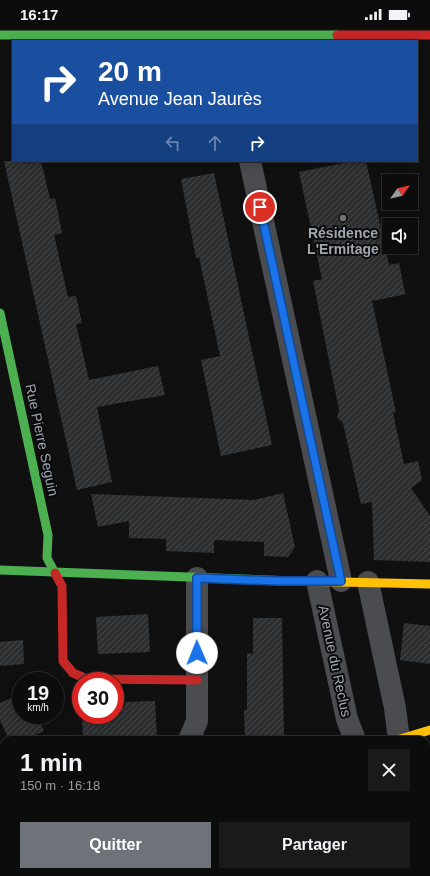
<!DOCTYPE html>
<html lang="fr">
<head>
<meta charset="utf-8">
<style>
	:root { --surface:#0c0c0c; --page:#1a1a1a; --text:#f1f3f6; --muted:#9a9b9d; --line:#2c2c2d; --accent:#6e7279 }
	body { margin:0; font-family:Arial,sans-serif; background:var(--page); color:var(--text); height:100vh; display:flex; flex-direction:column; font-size:15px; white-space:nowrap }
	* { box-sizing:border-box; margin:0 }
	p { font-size:13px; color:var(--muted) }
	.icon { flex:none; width:22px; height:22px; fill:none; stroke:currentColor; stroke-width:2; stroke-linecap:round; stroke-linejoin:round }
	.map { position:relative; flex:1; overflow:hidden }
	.sheet { position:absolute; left:0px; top:708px; width:430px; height:140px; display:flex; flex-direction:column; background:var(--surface); border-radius:12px 12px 0 0; box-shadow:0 2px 10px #0003,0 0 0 1px var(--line) }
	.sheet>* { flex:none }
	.guide { position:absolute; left:12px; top:12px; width:406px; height:122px; border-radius:0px; box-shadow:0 2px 10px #0003,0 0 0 1px var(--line); background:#1a4fa0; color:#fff; overflow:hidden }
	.needle { width:26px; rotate:56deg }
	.controls { position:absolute; left:382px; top:146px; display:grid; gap:8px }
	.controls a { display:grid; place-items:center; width:36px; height:36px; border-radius:0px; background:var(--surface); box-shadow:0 2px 10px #0003,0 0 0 1px var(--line); font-size:20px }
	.speed { position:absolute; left:12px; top:644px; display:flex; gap:8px; font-size:20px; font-weight:700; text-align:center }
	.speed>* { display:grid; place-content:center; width:52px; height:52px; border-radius:50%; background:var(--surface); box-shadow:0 2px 10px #0003,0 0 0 1px var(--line); line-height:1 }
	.speed small { font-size:10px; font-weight:400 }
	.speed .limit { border:6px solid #d22; background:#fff; color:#111 }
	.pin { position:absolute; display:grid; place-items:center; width:34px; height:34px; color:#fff; margin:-17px; border:2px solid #fff; border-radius:50%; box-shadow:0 1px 4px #0007 }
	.me { position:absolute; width:44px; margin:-22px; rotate:359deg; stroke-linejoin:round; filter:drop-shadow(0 0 3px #0008) }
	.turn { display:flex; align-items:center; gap:14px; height:84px; padding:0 20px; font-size:18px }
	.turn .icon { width:52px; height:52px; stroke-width:2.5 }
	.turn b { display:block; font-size:28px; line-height:34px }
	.lanes { display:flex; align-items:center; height:38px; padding:0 20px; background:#0003; justify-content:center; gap:20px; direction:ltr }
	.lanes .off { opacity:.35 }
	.round { display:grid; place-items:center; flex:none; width:42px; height:42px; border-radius:0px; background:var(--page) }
	.summary { display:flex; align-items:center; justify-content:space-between; height:68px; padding:0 20px }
	h1 { font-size:24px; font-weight:700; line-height:30px }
	.action { display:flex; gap:8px; margin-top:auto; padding:8px 20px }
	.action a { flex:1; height:46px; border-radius:0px; background:var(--accent); color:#fff; font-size:16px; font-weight:700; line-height:46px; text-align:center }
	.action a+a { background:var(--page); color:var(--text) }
	.status { display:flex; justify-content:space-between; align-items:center; height:28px; padding:0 20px; background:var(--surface); direction:ltr }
	.status svg { height:11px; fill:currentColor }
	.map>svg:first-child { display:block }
	.building { fill:url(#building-hatch) }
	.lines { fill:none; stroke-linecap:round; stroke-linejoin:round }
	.street { stroke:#4a4c4f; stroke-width:22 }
	.fast { stroke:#4caf50; stroke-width:9 }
	.slow { stroke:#ffc107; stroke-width:9 }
	.jam { stroke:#c62828; stroke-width:9 }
	.route-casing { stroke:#114b97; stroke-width:10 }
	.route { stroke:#1a73e8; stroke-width:7 }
	.poi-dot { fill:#6e7279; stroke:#0a0a0b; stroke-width:1.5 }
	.labels { text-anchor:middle; stroke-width:4; stroke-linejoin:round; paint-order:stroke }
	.poi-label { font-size:14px; font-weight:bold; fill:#a1a7b1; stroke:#0a0a0b }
	.street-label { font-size:14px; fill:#a1a7b1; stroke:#0a0a0b }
</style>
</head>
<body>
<div class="status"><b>16:17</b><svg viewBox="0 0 49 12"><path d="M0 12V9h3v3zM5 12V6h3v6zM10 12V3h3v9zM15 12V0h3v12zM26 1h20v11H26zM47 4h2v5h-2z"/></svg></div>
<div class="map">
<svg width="430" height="848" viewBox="0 0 430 848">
	<defs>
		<pattern id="building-hatch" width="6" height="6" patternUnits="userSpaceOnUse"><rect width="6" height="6" fill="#2d2e30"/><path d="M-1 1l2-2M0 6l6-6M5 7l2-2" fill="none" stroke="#48494c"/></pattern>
	</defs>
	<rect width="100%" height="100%" fill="#101010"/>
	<g class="building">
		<path d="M4,133H41L50,171L55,170L62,205L54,207L68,269L76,268L82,295L76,296L89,352L158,338L165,367L97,379L112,454L77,462Z"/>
		<path d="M353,133H366L389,237L399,235L405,265L406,266L372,273L396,384L393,385L404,436L418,433L422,452L411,460L430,488V534L374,532L372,474L361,476L343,395L337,389L339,382L313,253L322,251L299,144Z"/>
		<path d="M214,145L272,417L221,428L201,332L220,328L199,229L196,230L181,151Z"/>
		<path d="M283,465L295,519L288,529L264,528V514L214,512V525L166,523V511L129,510V493L98,499L91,466L254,472Z"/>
		<path d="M148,586L150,624L98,626L96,589Z"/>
		<path d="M253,590H282L284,712H245L244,682H247V625L253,626Z"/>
		<path d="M404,595L430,598V636L400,632Z"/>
		<path d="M23,612L24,636L0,638V614Z"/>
		<path d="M21,666V687H37L44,703L24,712H9L0,692V675Z"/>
		<path d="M155,673L157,711L127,712V709L83,711L82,687H115V679H125V674Z"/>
	</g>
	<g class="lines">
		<g class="street">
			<path d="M250,133L341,553"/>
			<path d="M317,553L347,691L355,712"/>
			<path d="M368,554L395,680L399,712"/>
			<path d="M189,712L197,693V550"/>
			<path d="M189,844V848"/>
		</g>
		<g class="fast">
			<path d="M0,7H337"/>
			<path d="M0,285L48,507L47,530L55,545"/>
			<path d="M0,542L295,553"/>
		</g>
		<g class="slow">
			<path d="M295,553L430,556"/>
			<path d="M397,712L430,702"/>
			<path d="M426,740L430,739"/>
			<path d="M296,844V848"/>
		</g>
		<g class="jam">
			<path d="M337,7H430"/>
			<path d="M55,545L62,558L63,633L73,645L87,651L197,652"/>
			<path d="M324,844V848"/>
		</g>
	</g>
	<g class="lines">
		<defs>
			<path id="route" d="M197,625V550L278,553H341L260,179"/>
		</defs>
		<use href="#route" class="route-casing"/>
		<use href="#route" class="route"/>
	</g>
	<circle class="poi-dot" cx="343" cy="190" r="4"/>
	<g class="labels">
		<g class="poi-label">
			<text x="343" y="210">Résidence<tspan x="343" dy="16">L'Ermitage</tspan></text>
		</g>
		<g class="street-label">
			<text transform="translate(42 412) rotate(78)" y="5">Rue Pierre Seguin</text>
			<text transform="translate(335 633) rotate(78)" y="5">Avenue du Reclus</text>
		</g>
	</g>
</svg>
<div class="controls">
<a><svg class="needle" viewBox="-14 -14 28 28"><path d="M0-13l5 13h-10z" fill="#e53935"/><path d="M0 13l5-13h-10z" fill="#9a9b9d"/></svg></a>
<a><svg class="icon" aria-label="sound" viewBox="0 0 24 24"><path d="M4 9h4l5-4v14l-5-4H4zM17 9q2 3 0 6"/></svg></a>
</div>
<div class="speed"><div>19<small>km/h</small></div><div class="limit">30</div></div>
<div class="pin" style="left:260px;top:179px;background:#d93025"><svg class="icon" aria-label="arrive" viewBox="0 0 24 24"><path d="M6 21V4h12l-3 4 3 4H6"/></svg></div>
<svg class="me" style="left:197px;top:625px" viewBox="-20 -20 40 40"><circle r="19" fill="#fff"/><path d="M0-13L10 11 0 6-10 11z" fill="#1a73e8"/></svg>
<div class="guide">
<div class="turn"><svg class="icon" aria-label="right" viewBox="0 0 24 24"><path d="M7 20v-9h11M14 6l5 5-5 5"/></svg><div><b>20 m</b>Avenue Jean Jaurès</div></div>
<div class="lanes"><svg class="icon off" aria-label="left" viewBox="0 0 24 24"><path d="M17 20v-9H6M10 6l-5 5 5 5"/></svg><svg class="icon off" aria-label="ahead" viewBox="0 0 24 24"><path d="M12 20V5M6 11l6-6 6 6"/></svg><svg class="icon" aria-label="right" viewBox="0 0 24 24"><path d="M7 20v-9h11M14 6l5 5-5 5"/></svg></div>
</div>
<section class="sheet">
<div class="summary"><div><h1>1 min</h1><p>150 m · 16:18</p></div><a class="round"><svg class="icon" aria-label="close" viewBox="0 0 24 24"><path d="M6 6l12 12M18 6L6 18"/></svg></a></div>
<div class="action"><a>Quitter</a><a>Partager</a></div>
</section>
</div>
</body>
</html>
